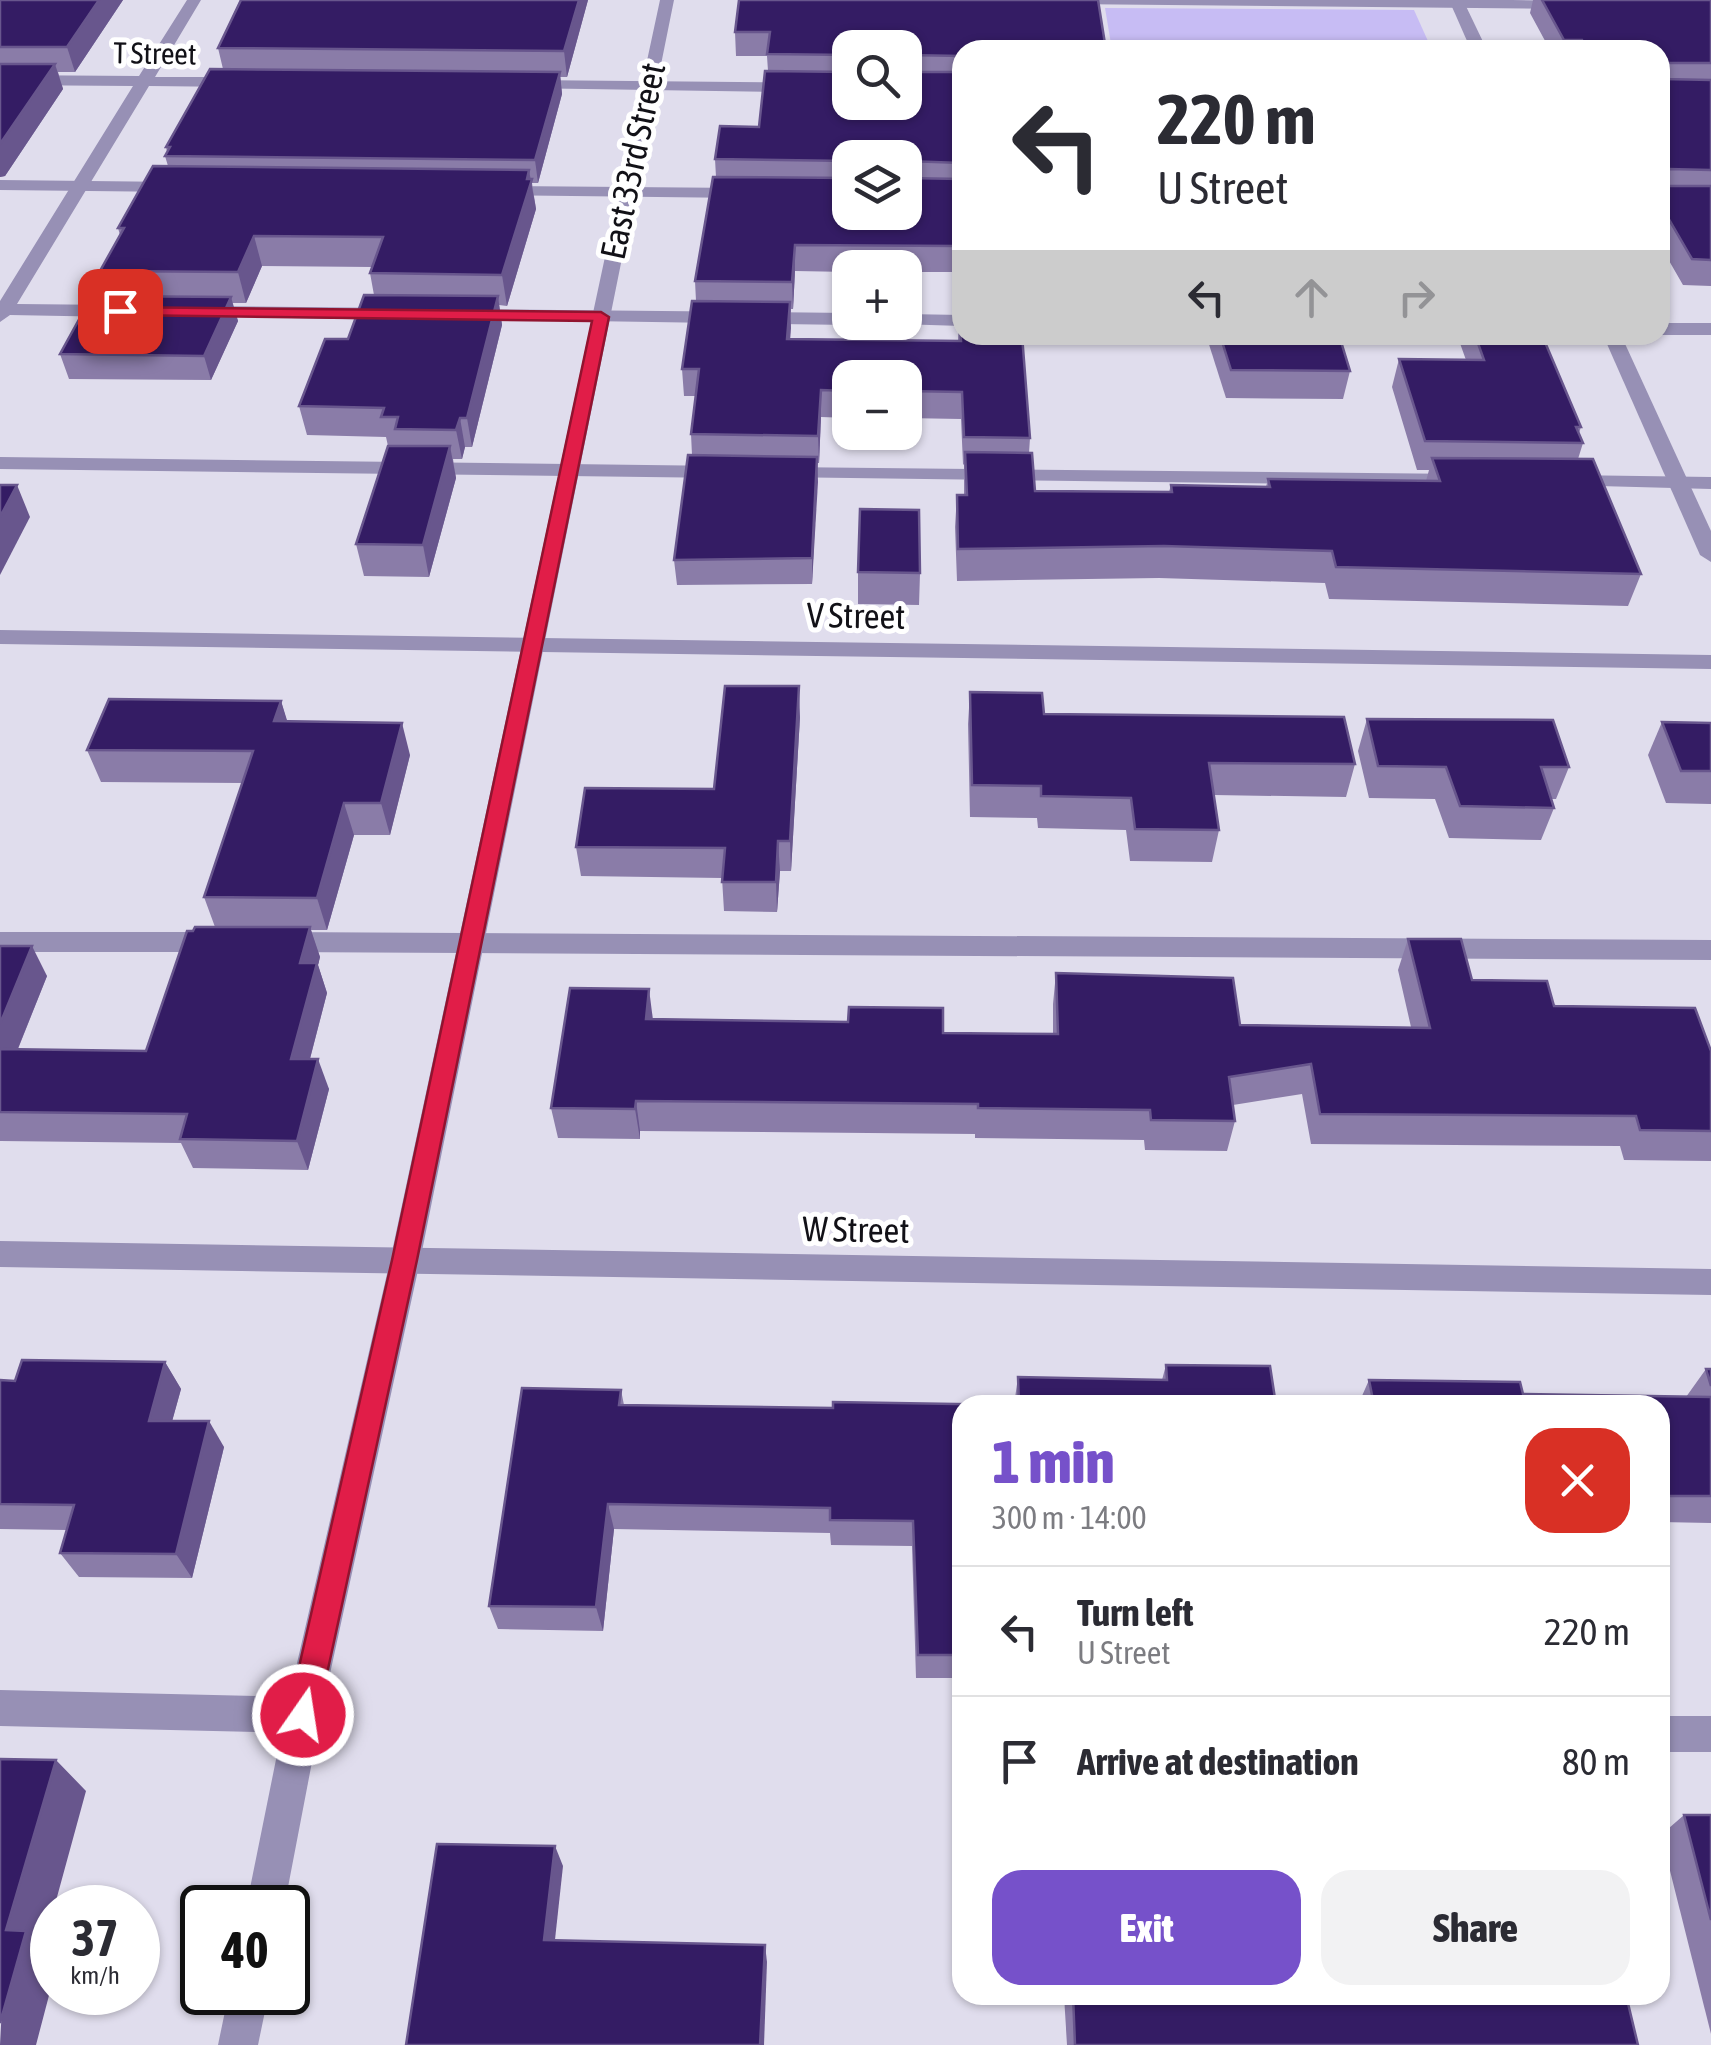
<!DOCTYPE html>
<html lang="en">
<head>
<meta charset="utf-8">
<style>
	:root { --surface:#fff; --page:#f2f2f3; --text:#2b2b33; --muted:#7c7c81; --line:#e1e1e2; --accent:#7651ca }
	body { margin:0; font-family:"Asap Condensed",sans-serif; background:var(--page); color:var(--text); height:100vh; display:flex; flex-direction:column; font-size:38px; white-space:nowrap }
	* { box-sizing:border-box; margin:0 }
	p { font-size:32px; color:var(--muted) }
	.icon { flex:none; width:55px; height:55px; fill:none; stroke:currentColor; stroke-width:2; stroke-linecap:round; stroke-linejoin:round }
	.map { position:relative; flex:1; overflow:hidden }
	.panel { position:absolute; left:952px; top:1395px; width:718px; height:610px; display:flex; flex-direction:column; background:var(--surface); border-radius:30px; box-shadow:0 2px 8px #0004 }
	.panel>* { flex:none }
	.banner { position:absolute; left:952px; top:40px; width:718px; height:305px; border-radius:30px; box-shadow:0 2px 8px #0004; background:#fff; color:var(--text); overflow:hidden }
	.buttons { position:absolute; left:832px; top:30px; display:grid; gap:20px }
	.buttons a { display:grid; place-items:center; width:90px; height:90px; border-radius:20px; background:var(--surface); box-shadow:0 2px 8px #0004; font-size:50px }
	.speed { position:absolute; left:30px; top:1885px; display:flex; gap:20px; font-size:50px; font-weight:700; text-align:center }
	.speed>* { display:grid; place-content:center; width:130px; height:130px; border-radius:50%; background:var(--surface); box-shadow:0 2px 8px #0004; line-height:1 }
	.speed small { font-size:25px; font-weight:400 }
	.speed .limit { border:5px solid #111; border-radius:15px; background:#fff; color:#111 }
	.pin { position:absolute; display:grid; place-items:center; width:85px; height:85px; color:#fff; margin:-42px; border-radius:20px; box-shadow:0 5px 15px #0006 }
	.me { position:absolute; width:110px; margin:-55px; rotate:13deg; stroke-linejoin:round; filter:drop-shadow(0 0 8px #0008) }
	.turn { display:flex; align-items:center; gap:35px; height:210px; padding:0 40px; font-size:45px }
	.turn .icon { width:130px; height:130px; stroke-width:2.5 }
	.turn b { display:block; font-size:70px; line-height:85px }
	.lanes { display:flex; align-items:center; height:95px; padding:0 40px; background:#0003; justify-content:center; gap:50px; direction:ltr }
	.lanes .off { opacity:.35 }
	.round { display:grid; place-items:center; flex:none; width:105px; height:105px; border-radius:30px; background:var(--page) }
	.head { display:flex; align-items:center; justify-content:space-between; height:170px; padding:0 40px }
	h1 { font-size:60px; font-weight:800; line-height:75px; color:var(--accent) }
	.cta { display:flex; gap:20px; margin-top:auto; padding:20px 40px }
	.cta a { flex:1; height:115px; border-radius:30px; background:var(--accent); color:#fff; font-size:40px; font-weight:800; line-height:115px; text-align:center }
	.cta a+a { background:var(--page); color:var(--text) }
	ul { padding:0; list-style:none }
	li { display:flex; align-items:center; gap:30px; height:130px; padding:0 40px; border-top:2px solid var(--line) }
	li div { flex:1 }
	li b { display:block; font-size:38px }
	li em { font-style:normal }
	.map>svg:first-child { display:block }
	.green { fill:#c7bcf4 }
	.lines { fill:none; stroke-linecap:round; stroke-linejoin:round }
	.service { fill:#9790b5; fill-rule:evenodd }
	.minor { fill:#9790b5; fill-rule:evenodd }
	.tertiary { fill:#9790b5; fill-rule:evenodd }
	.wall { fill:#8a7ca8; fill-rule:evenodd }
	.shaded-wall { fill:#68568d }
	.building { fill:#341c64; stroke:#68568d; stroke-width:2.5 }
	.route { fill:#e11d48; stroke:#92132f; stroke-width:2.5 }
	.labels { text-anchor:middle; stroke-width:10; stroke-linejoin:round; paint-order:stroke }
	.far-street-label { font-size:30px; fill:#121117; stroke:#fff }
	.street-label { font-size:35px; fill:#121117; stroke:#fff }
</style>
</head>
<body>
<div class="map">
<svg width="1711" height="2045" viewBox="0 0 1711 2045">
	<rect width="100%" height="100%" fill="#e0dded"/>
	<path class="green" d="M1105,8L1414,10L1432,50H1112Z"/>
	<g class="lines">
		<g class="service">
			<path d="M1058,0H1512L1570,1L1577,5L1570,9L1065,4Z"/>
			<path d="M0,180L178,182L187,187L178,192L0,190Z"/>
			<path d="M496,186L743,188L752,193L743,198L490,195V187Z"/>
			<path d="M0,457L725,466L735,472L725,478L0,469Z"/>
			<path d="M783,467L1465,474L1475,480L1465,486L776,477L773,473Z"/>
			<path d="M1568,475L1711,477V489L1561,485L1558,481L1561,477Z"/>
			<path d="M0,932H220L229,935L233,942L229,949L220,952H0Z"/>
			<path d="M278,932L1711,940V960L278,952L269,949L265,942L269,935Z"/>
			<path d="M0,1690L303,1697L316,1702L321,1715L316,1728L303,1733L0,1726Z"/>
			<rect x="1660" y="1716" width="51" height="36"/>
		</g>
		<g class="minor">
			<path d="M187,0H201L155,77H238L246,82L238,87L149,86L17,304L118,305L127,311L118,317L10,315L0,322V301L133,86L0,85V75L139,76Z"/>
			<path d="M1449,0H1463L1487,50H1471Z"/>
			<path d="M526,80L850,83V93L520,88L518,85Z"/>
			<path d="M196,306L393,308L402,314L393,320L189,316L187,312Z"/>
			<path d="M466,309L850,313V322H857L850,325L459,319V311Z"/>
			<path d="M905,314L962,315V326L898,324L905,322Z"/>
			<rect x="1660" y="323" width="51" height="12"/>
			<path d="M1603,335H1621L1711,531V562L1700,555Z"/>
			<path d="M0,630L1711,655V669L0,644Z"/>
			<path d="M0,1241L1711,1269V1295L0,1267Z"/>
		</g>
		<g class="tertiary">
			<path d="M660,0H674L420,1261L321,1715L284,1908H246L285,1715L390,1261Z"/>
			<path d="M229,1992H269L258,2045H218Z"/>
		</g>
	</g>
	<g class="wall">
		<path d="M0,0H123L75,72H58L63,89L5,176L0,177Z"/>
		<path d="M240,0H588L567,77H560L562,94L538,183H532L536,209L507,306L499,305L502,325L472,447H465L462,459H453L456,478L429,577L364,576L356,544L388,446L386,437L307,435L299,406L348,339L374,295L370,273L372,267L262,266L246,303H232L238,321L211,380L69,379L60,354L109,296L100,271L120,235L118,228L168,166L165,156L167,152L166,147L223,69L218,48Z"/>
		<path d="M739,0L962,50V335L1030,438L1029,453L1035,491L1169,492L1171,485L1266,487L1268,479L1426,481L1429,470H1417L1392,387L1399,359L1466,360L1457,335H1542L1581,427L1579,433L1583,443L1578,459L1641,574L1628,606L1329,599L1325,583L1159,578L957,581L955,527L957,495H964V465L963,464L961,419L905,418V378H850V418L821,417L819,463H817L812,584L677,585L674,560L692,455L691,434L696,396H684L682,369L696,301L695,281L716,177L715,159L759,127L768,71L767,56H736L735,32ZM850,48L905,102H850ZM850,158L905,212H850ZM850,268H905V272H956L957,311L959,312L958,341L790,339L791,309H793L795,271L850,272Z"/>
		<path d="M1533,0H1711V286L1683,285L1660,245V50H1550L1530,13Z"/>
		<path d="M1206,335H1339L1350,371L1343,399L1226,398Z"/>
		<path d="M858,572L920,573L919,605L858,604Z"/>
		<path d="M970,692L1044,714L1355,764L1346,797L1214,795L1219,830L1212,862L1130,861L1126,830L1038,828L1037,818L970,817L968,724Z"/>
		<path d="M281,701L287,722L410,755L390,835H354L327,930H311L320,957L318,965L327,993L310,1059L329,1089L308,1170L193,1168L181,1143L0,1141V946L47,976L18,1049L146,1051L193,931L215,927L204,897L242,783L101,782L87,750Z"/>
		<path d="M800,717L791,871H780L777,912L724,911L722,878L581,876L576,847L714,789Z"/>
		<path d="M1367,719L1569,767L1556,799H1551L1554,808L1541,840L1449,838L1435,799L1369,798L1358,751Z"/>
		<path d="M1662,722L1711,723V804L1666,803L1648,755Z"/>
		<path d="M1408,939L1472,980L1711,1051V1161L1624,1160L1620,1146L1311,1144L1302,1094L1233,1105L1235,1121L1227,1151L1145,1150L1144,1140L975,1138V1134L640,1131V1139L558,1138L551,1108L653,1020L943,1033L1053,1034V1004L1056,973L1240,1025L1411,1027L1398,970Z"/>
		<path d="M165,1362L181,1389L172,1421L224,1447L192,1578L79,1577L60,1553L67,1530L0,1529V1380L15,1381Z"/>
		<path d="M1166,1365L1270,1366L1276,1405H962V1678H916L912,1546L831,1545L830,1533L614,1529L603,1631L498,1629L489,1606L522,1388L621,1390L624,1405L833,1408V1402L1014,1405L1018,1377L1162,1380Z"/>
		<path d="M1706,1369H1711V1523L1660,1522V1405H1358L1369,1380L1523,1394L1686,1397Z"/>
		<path d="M1684,1815H1711V2034L1661,1835Z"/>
		<path d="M1064,1995H1626L1638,2045H1067Z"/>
	</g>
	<g class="shaded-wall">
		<path d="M99,0H123L75,72L67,47Z"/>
		<path d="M579,0H588L567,77L564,51Z"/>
		<path d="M55,64L63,89L5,176L0,177V144Z"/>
		<path d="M560,72L562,94L538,183L535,160Z"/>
		<path d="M529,170L536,209L507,306L502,275Z"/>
		<path d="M254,236L262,266L246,303L238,272Z"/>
		<path d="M795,245V271L793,309L792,282Z"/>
		<path d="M498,296L502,325L472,447L467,418Z"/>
		<path d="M231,297L238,321L211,380L204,356Z"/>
		<path d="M790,302L791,328L788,366L787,339Z"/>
		<path d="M821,390V417L819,463L818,436Z"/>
		<path d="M460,418L465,447L462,459L456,430Z"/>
		<path d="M450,446L456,478L429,577L423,545Z"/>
		<path d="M817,457L818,482L812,584V558Z"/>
		<path d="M17,485L30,517L0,575V517Z"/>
		<path d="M799,686L800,717L791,871L790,841Z"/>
		<path d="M281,701L291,733L274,721Z"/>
		<path d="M402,723L410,755L390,835L381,803Z"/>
		<path d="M344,803L354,835L327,930L317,898Z"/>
		<path d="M778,841L780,871L777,912L776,882Z"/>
		<path d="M310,927L320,957L318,965L327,993L302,1089L291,1059L300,963Z"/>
		<path d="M32,946L47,976L6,1078L0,1067V1024Z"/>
		<path d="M649,989L653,1020L646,1019Z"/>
		<path d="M318,1059L329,1089L308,1170L297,1141Z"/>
		<path d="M636,1101L640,1131V1139L635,1109Z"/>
		<path d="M165,1362L181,1389L165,1447L149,1421Z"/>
		<path d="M209,1421L224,1447L192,1578L176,1554Z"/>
		<path d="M608,1504L614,1529L603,1631L596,1607Z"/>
		<path d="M56,1760L86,1791L54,1908H52V1913L44,1945L52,1951V1984L36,2045H0L6,1930Z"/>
		<path d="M555,1846L563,1866L553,1958L544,1940Z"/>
		<path d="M765,1945L767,1962L764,2045H760Z"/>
	</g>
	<g class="building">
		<path d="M0,0H99L67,47H0Z"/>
		<path d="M241,0H579L564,51L218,48Z"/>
		<path d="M739,0H1098L1106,50H962V56L905,55V48H850V55L767,54L770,32H735Z"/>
		<path d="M1542,0H1711V63H1668L1664,67L1665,79L1711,80V170L1669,169L1665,183L1669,186H1711V260L1692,259L1660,204V50H1587L1582,40H1564Z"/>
		<path d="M0,64H55L0,144Z"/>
		<path d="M210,69L560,72L535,160L165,156L170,147H166Z"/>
		<path d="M765,71L850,72V102H905V71V72H962V163L906,161L905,163V158H850V161L715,159L720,126L759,127Z"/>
		<path d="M153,166L529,170L527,179H532L502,275L370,273L383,237L254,236L238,272L100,271L124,228H118Z"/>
		<path d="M713,177L850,178V212H905V178L962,179V287L958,285L957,246L795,245L792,282L695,281Z"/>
		<path d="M364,295L498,296L467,418H460L456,430L395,429L398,417H381L384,408L299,406L325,339H348Z"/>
		<path d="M92,296L231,297L204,356L60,354Z"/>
		<path d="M692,301L790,302L787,339L961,341L959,303H962V335H1022L1030,438L964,437L962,392L905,391V378H850V391L821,390L818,436L691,434L699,369H682Z"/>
		<path d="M1220,335H1339L1350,371L1231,370Z"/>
		<path d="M1475,335H1542L1581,427H1576L1583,443L1425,441L1399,359L1484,360Z"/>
		<path d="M388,446H450L423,545L356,544Z"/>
		<path d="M965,452L1032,453L1035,491L1172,492L1171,485L1270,487L1268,479L1440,481L1432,458L1593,459L1641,574L1336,567L1332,551L1164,546L958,549L957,495H967Z"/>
		<path d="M688,455L817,457L812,558L674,560Z"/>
		<path d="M0,485H17L0,517Z"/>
		<path d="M860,509L919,510L920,573L858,572Z"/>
		<path d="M725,686H799L790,841H778L776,882H722L725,848L576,847L585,788L714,789Z"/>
		<path d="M970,692L1042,693L1044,714L1344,717L1355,764L1209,763L1219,830L1135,829L1131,798L1041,796V786L972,785Z"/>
		<path d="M109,699L281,701L274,721L402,723L381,803H344L317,898L204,897L253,751L87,750Z"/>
		<path d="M1367,719L1553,720L1569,767H1541L1554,808L1460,806L1446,767L1378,766Z"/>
		<path d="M1662,722L1711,723V771H1681Z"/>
		<path d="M195,927H310L300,963H317L291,1059H318L297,1141L180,1139L187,1114L0,1112V1049L146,1051L187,931H193Z"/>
		<path d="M1408,939H1461L1472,980L1547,981L1554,1006L1695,1008L1711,1051V1131L1640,1130L1636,1116L1320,1114L1311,1064L1229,1077L1235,1121L1151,1120L1150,1110L978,1108V1104L636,1101L635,1109L551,1108L570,988L649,989L646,1019L848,1022L849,1007L943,1008V1033L1058,1034L1056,973L1233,978L1240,1025L1430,1028Z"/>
		<path d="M0,946H32L0,1024Z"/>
		<path d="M22,1360L165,1362L149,1421H209L176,1554L60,1553L74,1505L0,1504V1380L15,1381Z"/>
		<path d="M1166,1365L1270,1366L1276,1405H962V1655H918L913,1521L830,1520V1508L608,1504L596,1607L489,1606L522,1388L621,1390L619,1405L833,1408V1402L1019,1405L1018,1377L1167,1380Z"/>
		<path d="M1706,1369H1711V1386Z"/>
		<path d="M1369,1380L1520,1382L1523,1394L1711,1397V1496H1660V1405H1374Z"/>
		<path d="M0,1759L56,1760L6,1930L26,1931L0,2023Z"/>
		<path d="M1684,1815H1711V1920Z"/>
		<path d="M437,1844L555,1846L544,1940L765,1945L760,2045H406Z"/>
		<path d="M1073,1995H1626L1638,2045H1075Z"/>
	</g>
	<path class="route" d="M114,307L601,312L609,317L417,1260L318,1715L313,1726L303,1730L292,1726L288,1715L392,1260L592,321L120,315L114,314Z"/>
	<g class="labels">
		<g class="far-street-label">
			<text transform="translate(155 54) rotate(1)" y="10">T Street</text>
		</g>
		<g class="street-label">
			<text transform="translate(633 161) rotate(-78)" y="12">East 33rd Street</text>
			<text transform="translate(856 616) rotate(1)" y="12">V Street</text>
			<text transform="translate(856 1230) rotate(1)" y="12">W Street</text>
		</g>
	</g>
</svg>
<div class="buttons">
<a><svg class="icon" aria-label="search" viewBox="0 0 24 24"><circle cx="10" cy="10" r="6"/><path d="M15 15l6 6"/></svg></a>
<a><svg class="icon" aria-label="layers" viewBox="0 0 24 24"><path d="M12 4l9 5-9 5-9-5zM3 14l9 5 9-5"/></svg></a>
<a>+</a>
<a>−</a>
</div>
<div class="speed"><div>37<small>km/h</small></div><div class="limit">40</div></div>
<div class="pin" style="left:120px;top:311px;background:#d93025"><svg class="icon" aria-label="arrive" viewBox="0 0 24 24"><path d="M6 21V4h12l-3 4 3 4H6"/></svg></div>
<svg class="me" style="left:303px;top:1715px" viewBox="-20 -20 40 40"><circle r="17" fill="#e11d48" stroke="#fff" stroke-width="3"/><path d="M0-11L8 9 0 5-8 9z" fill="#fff"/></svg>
<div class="banner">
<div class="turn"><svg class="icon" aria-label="left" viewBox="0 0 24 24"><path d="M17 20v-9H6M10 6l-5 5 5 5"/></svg><div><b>220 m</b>U Street</div></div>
<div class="lanes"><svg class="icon" aria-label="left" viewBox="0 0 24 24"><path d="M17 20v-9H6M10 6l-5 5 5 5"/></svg><svg class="icon off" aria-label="ahead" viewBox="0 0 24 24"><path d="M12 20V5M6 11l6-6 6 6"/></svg><svg class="icon off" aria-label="right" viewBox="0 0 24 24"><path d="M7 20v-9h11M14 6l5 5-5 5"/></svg></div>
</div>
<section class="panel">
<div class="head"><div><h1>1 min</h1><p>300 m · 14:00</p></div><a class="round" style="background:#d93025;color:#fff"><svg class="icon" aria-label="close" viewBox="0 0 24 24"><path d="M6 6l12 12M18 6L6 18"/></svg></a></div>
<ul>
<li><svg class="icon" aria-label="left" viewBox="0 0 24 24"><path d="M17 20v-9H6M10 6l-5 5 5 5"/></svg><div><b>Turn left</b><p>U Street</p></div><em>220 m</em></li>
<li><svg class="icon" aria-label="arrive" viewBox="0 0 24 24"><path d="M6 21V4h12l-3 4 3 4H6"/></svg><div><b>Arrive at destination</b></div><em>80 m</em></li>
</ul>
<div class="cta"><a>Exit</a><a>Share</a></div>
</section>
</div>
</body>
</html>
